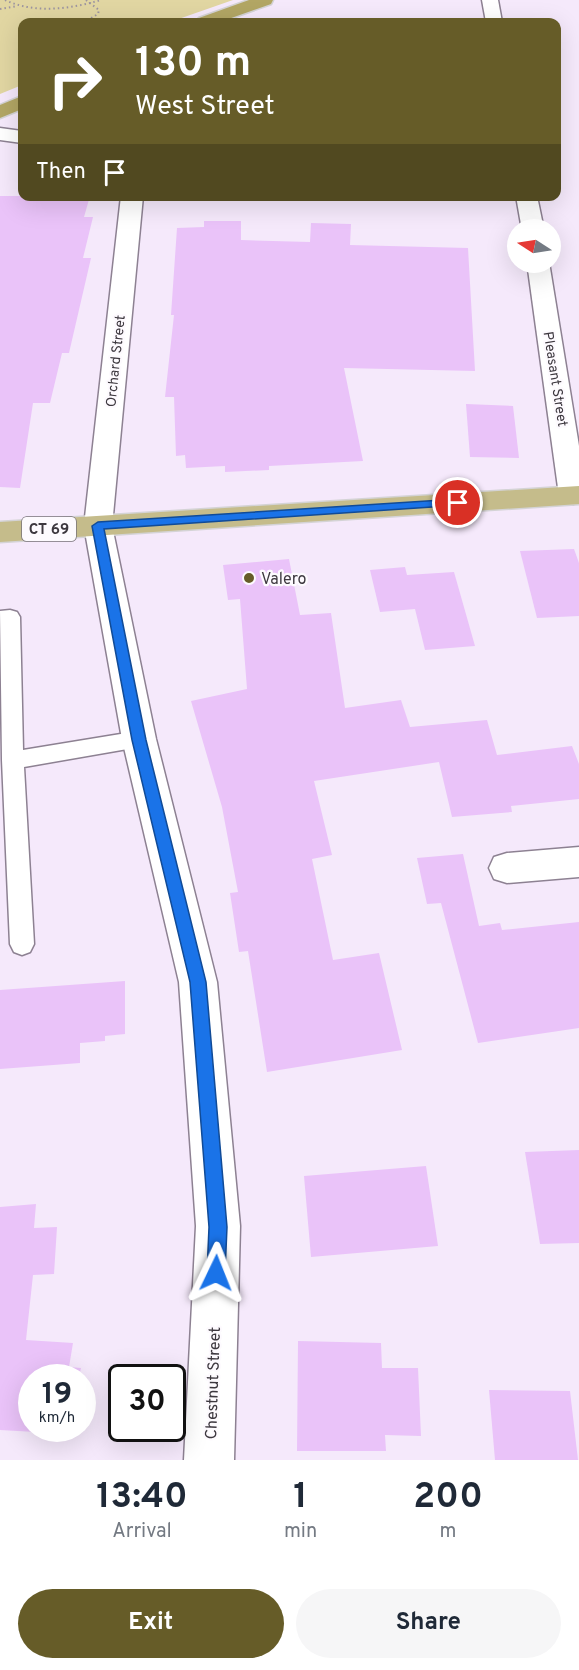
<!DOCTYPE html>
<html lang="en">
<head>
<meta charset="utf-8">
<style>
	:root { --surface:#fff; --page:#f6f6f7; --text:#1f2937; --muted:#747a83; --accent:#665c28 }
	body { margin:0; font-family:Overpass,sans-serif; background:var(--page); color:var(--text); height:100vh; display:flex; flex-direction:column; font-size:22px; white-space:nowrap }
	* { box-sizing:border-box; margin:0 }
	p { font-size:20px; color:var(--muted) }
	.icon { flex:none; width:33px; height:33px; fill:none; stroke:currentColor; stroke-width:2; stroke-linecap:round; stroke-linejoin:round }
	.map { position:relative; height:1460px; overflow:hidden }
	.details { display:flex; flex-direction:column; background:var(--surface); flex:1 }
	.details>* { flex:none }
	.top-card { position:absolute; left:18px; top:18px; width:543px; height:183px; border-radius:12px; box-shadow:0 6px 24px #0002; background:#665c28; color:#fff; overflow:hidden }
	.needle { width:39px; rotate:282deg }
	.buttons { position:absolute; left:507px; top:219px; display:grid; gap:12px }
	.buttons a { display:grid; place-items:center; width:54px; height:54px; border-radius:50%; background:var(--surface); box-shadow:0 6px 24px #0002; font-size:30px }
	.speed { position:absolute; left:18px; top:1364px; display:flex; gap:12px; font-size:30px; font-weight:700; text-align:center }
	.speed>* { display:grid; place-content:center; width:78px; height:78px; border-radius:50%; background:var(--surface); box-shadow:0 6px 24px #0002; line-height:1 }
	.speed small { font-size:15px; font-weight:400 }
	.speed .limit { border:3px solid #111; border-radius:9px; background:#fff; color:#111 }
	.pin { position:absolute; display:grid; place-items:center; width:51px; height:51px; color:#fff; margin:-26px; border:3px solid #fff; border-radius:50%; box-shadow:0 2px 6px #0007 }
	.me { position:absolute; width:66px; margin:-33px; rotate:2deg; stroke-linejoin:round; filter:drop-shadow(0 0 4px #0008) }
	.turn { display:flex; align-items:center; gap:21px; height:126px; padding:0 18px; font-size:27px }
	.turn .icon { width:78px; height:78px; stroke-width:2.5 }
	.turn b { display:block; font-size:42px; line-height:51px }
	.then { display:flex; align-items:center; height:57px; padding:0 18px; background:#0003; gap:12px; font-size:22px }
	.eta { display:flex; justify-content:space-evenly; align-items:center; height:102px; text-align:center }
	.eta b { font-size:36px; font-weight:700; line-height:42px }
	.primary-button { display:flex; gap:12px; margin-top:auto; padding:12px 18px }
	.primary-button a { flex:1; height:69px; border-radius:36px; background:var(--accent); color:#fff; font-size:24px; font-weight:700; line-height:69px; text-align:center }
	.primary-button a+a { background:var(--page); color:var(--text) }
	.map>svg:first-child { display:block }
	.green { fill:#e1d6a2 }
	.building { fill:#eac3f9 }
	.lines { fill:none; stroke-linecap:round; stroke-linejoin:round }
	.service-casing { stroke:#8d8192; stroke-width:3 }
	.minor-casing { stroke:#8d8192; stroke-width:3 }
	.primary-casing { stroke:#d4d3d5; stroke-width:3 }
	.trunk-casing { stroke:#d4d3d5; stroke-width:3 }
	.path { stroke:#9c94a0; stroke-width:2; stroke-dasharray:1.5 3; stroke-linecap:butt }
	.service { fill:#fff; fill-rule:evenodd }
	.minor { fill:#fff; fill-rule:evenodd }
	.primary { fill:#c5bc8b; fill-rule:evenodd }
	.trunk { fill:#b2a664; fill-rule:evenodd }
	.route { fill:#1a73e8; stroke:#114b97; stroke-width:1.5 }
	.poi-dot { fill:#665c28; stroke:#fdfafe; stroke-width:2 }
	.labels { text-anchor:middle; stroke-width:4.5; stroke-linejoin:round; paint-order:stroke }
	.far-street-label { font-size:14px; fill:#3d383f; stroke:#fdfafe }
	.shield { fill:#fdfafe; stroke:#777278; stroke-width:1.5 }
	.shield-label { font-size:15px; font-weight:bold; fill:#3d383f }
	.poi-label { font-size:16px; fill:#3d383f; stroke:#fdfafe; text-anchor:start }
	.street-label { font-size:16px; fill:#3d383f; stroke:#fdfafe }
</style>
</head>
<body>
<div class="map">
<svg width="579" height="1460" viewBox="0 0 579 1460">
	<rect width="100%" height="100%" fill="#f5e9fb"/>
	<path class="green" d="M0,0H233L170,22H22V85L0,94Z"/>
	<g class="building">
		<path d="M0,196H90L84,217H93L83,258H91L69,353H62L50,403H33L20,488L0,487Z"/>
		<path d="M204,221H241V240L310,242L311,223L351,224L350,245L468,248L475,371L344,368L363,461L269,466V470L225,472V466L186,468L185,455L176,456L174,397H165L174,315H171L177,228L204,227Z"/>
		<path d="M466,404L513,406L519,458L470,457Z"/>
		<path d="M574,549L579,563V616L537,618L520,551Z"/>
		<path d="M289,559L300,615L331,613L345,708L401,700L410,727L487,720L497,755L572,746L579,764V799L511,806L512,812L452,817L439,762L314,781L332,855L312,859L333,960L379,953L402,1050L267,1072L248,951L239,952L230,893L238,892L222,807L191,701L247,689L240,599L228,600L223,565Z"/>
		<path d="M405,567L407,575L454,572L475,646L425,650L415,609L380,612L370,570Z"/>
		<path d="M463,854L479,926L500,923L502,930L579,922V1028L478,1043L441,903L427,904L417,858Z"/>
		<path d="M125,981V1034L105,1036V1041L80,1043V1063L0,1069V990Z"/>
		<path d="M579,1150V1243L540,1244L525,1152Z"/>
		<path d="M426,1166L438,1246L311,1257L304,1176Z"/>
		<path d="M36,1204L34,1228L57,1227L54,1274L33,1275L26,1340L73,1343L69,1367L81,1368L79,1377H32V1428H72L71,1434L0,1430V1207Z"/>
		<path d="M298,1341L381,1343L382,1368H418L421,1436L385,1435L386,1451H297Z"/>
		<path d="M489,1390L570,1391L578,1460H495Z"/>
	</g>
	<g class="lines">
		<defs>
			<path id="service" d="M10,610L17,612L20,617L23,750L139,731L146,733L150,739L146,745L139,747L24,767L34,944L30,952L22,955L14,952L10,944L2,760L0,611Z"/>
			<g id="minor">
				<path d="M482,0H498L502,22H486Z"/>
				<path d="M0,128L22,131V143L0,140Z"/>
				<path d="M121,196H143L112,526L156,739L217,982L240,1226L234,1460H184L196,1226L179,982L122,739L84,526Z"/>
				<path d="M516,196H537L544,230H522Z"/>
				<path d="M527,262H549L579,446V502L573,504L563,501L559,495Z"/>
				<path d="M579,847V877L507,883L494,879L489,868L494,857L507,853Z"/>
			</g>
			<path id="primary" d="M579,486V504L0,542V522Z"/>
			<g id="trunk">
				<path d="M249,0H273L271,4L220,22H196L199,18Z"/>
				<path d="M22,96V109L0,118V105Z"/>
			</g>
		</defs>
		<use href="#service" class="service-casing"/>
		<use href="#minor" class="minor-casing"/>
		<use href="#primary" class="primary-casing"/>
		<use href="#trunk" class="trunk-casing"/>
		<g class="path">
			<path d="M5,0C35,14 70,9 101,0"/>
			<path d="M86,0L99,10L98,14L86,21"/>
			<path d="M0,9L17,6"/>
		</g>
		<use href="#service" class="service"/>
		<use href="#minor" class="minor"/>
		<use href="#primary" class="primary"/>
		<use href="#trunk" class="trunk"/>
	</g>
	<path class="route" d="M458,499L462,500V505L104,529L146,740L206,982L227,1227L225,1273L223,1280L216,1283L209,1280L207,1273L209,1227L190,982L132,740L92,526L98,522Z"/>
	<circle class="poi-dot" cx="249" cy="578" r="6"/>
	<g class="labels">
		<g class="far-street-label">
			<text transform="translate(115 361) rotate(-84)" y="5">Orchard Street</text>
			<text transform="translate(556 379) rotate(81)" y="5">Pleasant Street</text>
		</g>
		<rect class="shield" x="22" y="517" width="54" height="24" rx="4.5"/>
		<g class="shield-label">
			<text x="49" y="534">CT 69</text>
		</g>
		<g class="poi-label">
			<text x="261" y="584">Valero</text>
		</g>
		<g class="street-label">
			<text transform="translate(212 1383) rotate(-88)" y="6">Chestnut Street</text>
		</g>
	</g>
</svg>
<div class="buttons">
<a><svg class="needle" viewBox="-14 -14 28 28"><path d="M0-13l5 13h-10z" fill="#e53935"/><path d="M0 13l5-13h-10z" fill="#747a83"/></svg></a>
</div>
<div class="speed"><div>19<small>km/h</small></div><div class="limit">30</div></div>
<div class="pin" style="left:458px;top:503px;background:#d93025"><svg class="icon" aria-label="arrive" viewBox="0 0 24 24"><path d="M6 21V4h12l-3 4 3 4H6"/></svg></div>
<svg class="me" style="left:216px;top:1273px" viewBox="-20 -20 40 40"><path d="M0-17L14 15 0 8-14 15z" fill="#1a73e8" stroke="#fff" stroke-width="4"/></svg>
<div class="top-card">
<div class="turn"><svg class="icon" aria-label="right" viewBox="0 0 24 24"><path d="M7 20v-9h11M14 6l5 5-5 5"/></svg><div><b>130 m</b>West Street</div></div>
<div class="then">Then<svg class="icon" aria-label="arrive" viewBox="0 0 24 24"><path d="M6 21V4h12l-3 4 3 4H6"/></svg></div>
</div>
</div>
<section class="details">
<div class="eta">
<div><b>13:40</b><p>Arrival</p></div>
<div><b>1</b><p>min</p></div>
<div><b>200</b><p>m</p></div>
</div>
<div class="primary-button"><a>Exit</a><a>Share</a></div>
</section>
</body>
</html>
